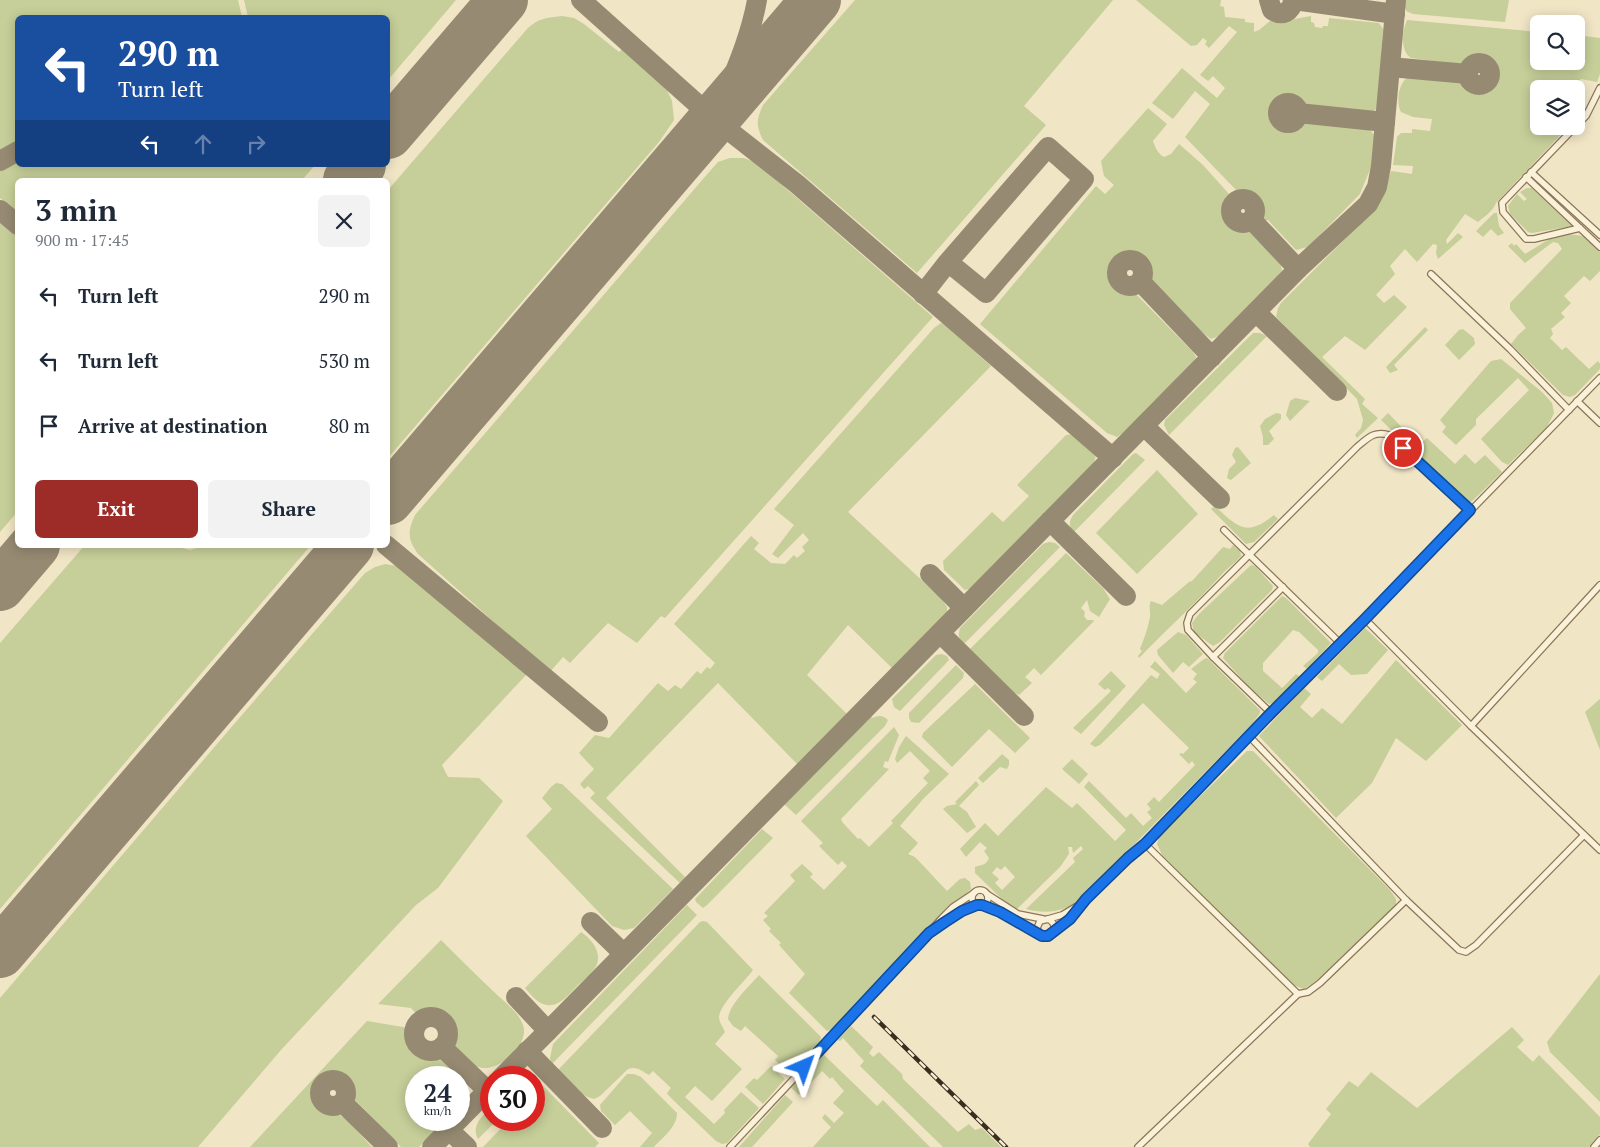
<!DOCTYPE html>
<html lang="en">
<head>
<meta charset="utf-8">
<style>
	:root { --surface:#fff; --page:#f2f2f3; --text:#1f2937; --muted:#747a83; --accent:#9d2c28 }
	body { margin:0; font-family:"PT Serif",serif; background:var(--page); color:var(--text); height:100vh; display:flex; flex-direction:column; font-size:19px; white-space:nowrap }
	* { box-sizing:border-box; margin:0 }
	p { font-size:16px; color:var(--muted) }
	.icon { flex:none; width:28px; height:28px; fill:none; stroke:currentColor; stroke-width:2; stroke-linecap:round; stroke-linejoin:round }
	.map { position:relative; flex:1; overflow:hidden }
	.panel { position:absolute; left:15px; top:178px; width:375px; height:370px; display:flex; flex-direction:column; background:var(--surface); border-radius:8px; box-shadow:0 2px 12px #0003 }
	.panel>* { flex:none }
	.top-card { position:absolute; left:15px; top:15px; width:375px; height:152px; border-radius:8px; box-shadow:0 2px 12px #0003; background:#1a4fa0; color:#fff; overflow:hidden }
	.buttons { position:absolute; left:1530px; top:15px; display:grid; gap:10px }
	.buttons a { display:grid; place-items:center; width:55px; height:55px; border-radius:8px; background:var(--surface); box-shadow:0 2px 12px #0003; font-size:25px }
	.speed { position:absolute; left:405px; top:1066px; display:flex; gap:10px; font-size:25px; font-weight:700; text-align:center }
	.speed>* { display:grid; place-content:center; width:65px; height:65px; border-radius:50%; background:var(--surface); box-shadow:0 2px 12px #0003; line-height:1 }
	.speed small { font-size:12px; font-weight:400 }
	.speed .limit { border:8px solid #d22; background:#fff; color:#111 }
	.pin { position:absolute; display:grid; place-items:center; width:42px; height:42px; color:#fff; margin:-21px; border:2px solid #fff; border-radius:50%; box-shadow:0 1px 5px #0007 }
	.me { position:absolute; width:55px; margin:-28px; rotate:43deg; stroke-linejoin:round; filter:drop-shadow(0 0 4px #0008) }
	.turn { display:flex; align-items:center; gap:18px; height:105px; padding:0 20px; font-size:22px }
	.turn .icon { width:65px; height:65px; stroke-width:2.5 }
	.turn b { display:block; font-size:35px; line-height:42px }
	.lanes { display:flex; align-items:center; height:48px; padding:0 20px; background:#0003; justify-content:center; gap:25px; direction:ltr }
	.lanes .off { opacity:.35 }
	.round { display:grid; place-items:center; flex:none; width:52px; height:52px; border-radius:8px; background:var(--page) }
	.head { display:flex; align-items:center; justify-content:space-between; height:85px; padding:0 20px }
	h1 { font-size:30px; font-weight:600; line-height:38px }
	.cta { display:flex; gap:10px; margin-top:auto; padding:10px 20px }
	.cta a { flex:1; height:58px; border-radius:8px; background:var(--accent); color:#fff; font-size:20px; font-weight:600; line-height:58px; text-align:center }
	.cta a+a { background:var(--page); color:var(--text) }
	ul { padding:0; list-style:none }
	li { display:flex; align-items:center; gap:15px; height:65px; padding:0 20px }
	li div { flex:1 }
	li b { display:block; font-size:19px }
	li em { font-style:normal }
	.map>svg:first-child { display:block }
	.green { fill:#c6ce99; fill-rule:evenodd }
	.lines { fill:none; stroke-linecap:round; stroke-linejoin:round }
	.taxiway { stroke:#968a72; stroke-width:20 }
	.runway { stroke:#968a72; stroke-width:50 }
	.minor-casing { stroke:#8c765a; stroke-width:8 }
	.minor { stroke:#faf1d9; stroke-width:5.5 }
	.rail-casing { stroke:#3b2e1f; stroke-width:4.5 }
	.rail { stroke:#f7eed5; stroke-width:2.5; stroke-dasharray:8; stroke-linecap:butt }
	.route-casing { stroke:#114b97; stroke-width:12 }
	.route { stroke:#1a73e8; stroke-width:9 }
</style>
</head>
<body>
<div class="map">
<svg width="1600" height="1147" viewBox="0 0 1600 1147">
	<rect width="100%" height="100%" fill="#f0e5c5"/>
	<g class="green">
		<path d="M0,0H238L242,17L18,18L17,143L0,152Z"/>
		<path d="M244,0H456L388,80V18L248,17Z"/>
		<path d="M855,0H1113L1024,106L1046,125L917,273L763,140C756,125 756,121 763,105Z"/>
		<path d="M1136,0H1221L1220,6L1224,7L1225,17L1245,19V22L1254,23V32L1259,30L1270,21H1284L1311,16V22L1314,23L1315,27L1322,28L1323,26H1328L1329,18L1379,23L1383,29L1378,107L1371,114L1302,107C1293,96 1280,92 1273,107L1269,108V116H1274C1280,130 1290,134 1301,122L1369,129L1376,137L1375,157L1360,194L1308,247L1296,250L1268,220L1262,221C1262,202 1259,192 1238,192L1185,137L1210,104L1195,91L1173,119L1152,103L1182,68L1217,98L1225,88L1213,76L1208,81L1200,75L1237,32L1229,26L1209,48L1205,44L1207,41L1203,38L1197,45L1191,46Z"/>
		<path d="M1403,0H1509L1505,22L1413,14L1406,11V9L1403,8Z"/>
		<path d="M562,16L574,18L584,24L619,52L623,48L666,88L672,101L674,120L659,142L388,458V190L527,29C539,18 546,18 562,16Z"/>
		<path d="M1407,20L1539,32V61H1576V35L1600,38V74L1597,82L1581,79L1574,89H1539V126H1569L1496,203C1493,211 1484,217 1478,222L1465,214L1446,240L1447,244L1458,233L1463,237L1438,259L1436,253L1437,245L1433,244L1417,262L1405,249L1390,266L1395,274L1376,295L1384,303L1394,295L1407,307L1365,350L1345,336L1322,357L1365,399L1362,404L1378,418L1357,438L1355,435L1361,428L1363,420L1357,399L1276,317L1278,308L1281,303L1372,212L1382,197L1391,171L1412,174L1413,166L1393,165L1397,137L1401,133H1412V129L1430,131L1432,119L1413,117L1401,112C1396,102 1398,85 1407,78L1463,80L1471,88L1481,90L1489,85L1492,79H1496V71H1493L1484,59H1479L1465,65L1411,58C1400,50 1402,32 1407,20Z"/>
		<path d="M1148,108L1167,124L1153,141C1155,147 1158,154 1164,157L1171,154L1179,144L1203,165L1229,194L1223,205L1227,220L1233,229L1253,231L1251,233L1281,265L1282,271L1224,334L1211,339L1202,332L1149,278C1148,266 1144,252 1128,253C1123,254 1121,256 1117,255L1111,260L1113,263L1109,268L1110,276L1120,291L1136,294L1193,352L1196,357L1194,364L1186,372L1127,430L1117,437L1107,433L980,324L1096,186L1105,194L1114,185L1104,176L1101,161Z"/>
		<path d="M730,158H744L757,163L933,317L665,618L661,616L637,643L608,623L570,663L563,657L550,672L418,554C408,539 407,533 415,515L703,179L718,162Z"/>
		<path d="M17,162L18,165H315L302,180H18L17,213L0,198V171Z"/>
		<path d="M1527,188H1532L1573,226L1532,233L1528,232L1510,214L1508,206L1517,194L1524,201L1527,199L1520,192Z"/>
		<path d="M1494,213H1497L1499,226L1504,233L1498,236L1491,229L1483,237L1476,231Z"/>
		<path d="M0,220L18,235L17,512L0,532Z"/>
		<path d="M1567,234L1583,236L1600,252V271L1590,281L1584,276L1564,296L1571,303L1561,313L1565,317L1551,329L1553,334L1550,338L1562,350L1566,347L1589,369L1598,361L1600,364V369L1575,395L1570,397L1563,395L1511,344L1518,335L1526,328L1510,309V303L1562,249L1558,243L1553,242L1525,263L1508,246L1512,243L1514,246L1516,244L1525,254L1551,238Z"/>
		<path d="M941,323L944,324L991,366L848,512L941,598L947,607V614L892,668L848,625L807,675L847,714L815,748L817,751L800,767L718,683L606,798L686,878L681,884L590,798L595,793L588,786L584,789L580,784L594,769L579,753L595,735L609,738L658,683L668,691L675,685L681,689L697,671L701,674L707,667L710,669L715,663L674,624L751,536L759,543L754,549L771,563L785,564L794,555L797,558L805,551L802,547L809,540L803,533L778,558L772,554L794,525L774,509L934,328Z"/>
		<path d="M1425,327L1428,330L1394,365L1398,370L1390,373L1386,367Z"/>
		<path d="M1463,329L1474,338L1475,344L1459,360L1445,345L1459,330Z"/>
		<path d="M1253,333H1260L1267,336L1169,435L1164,425L1165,420Z"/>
		<path d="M1501,359L1542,392L1552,403L1554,413L1547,427L1508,465L1502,462L1481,439L1529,390L1518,378L1476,419V425L1456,445L1442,432L1446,427L1440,420L1491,361Z"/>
		<path d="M1295,398L1310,401L1290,421L1286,415L1290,401Z"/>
		<path d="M1276,413L1281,414V419L1269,431L1274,439L1268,445H1263V437L1260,426L1265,419Z"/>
		<path d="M1388,413L1419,445L1427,438L1455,464L1465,454L1475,464L1485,455L1502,472L1469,504L1381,420Z"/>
		<path d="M1075,434L1081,438L1096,454L1094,464L972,588L965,590L944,570L943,561L992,512L1003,522L1029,496L1017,485L1066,435Z"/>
		<path d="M1238,447L1251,463L1231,480L1227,478L1229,469L1236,462L1232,455L1235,448Z"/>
		<path d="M1136,453L1145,460L1074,532C1068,526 1069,522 1073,515L1133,454Z"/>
		<path d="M1157,470L1198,514L1137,574L1096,533Z"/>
		<path d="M1215,506C1238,528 1247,537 1274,515L1278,519L1254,542L1246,544L1211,509Z"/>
		<path d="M1049,542L1055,543L1060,547L965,643C958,639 958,635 960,628L1043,544Z"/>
		<path d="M85,545H176L178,547L190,550L208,545H311L0,909V643Z"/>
		<path d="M1233,545L1240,550L1241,556C1236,562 1230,566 1224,572C1197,602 1167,629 1139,658L1138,656L1142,651L1140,649C1144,639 1148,628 1150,617C1151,611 1148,607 1151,601L1162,605L1189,582L1192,581L1223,547L1230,549Z"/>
		<path d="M1066,553L1103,588L1110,599L1099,617L1090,611L1087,600L1081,608L1085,612L1084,616L1087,620H1093L1094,621L1041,675L1034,668L1025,677L1032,683L1019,695L1014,693L970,649Z"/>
		<path d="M385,564L397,566L414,575L527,674L442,765L448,777L479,778L503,801L438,888L416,905L281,1050L198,1147H0V998L235,723L365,573L375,567Z"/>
		<path d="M1251,565L1255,566L1273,586L1272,590L1220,642L1213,646L1194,632L1192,623L1198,615Z"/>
		<path d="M1282,596L1286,598L1331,643L1307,669L1303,666L1318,653V650L1299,632L1293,630L1263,663V671L1282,688L1296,674L1300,677L1274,703L1269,704L1250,688L1223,658L1225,653Z"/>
		<path d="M1365,628L1388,650L1367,674L1351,675L1339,664L1322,681L1317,677Z"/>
		<path d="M1178,632L1186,635L1203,654L1189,667L1183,662L1173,673L1158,655L1157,650Z"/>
		<path d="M942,654L947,656L949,660L900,711L894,707L892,699L936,655Z"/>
		<path d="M1207,658L1260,710V713L1253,723L1077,903C1059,912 1046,914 1026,909L1075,862L1073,858L1083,849L1081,846L1073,853L1072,847H1068L1069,854L1060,867L1017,909L1006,903L975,873V867C982,864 986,866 989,858L984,851L987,848L980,842L966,857L960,849L985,823L998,836L1046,787L1072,808L1077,803L1115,841L1126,830L1084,787L1089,781L1126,818L1131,813L1143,826L1152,818L1147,812L1151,809L1147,804L1154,797L1159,802L1195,765L1192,761L1189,764L1179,754L1182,753L1183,754L1189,748L1143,703L1100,745L1095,747L1090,744L1151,675L1157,679L1160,674L1150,667L1155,661L1186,693L1197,682L1193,679L1197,674L1191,669L1204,659ZM1005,866L1015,877L1002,890L995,883L999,879L992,873L997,867L1001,870Z"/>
		<path d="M1396,660L1462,725L1426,761L1396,738L1372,783L1336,818L1259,736L1304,688L1311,694L1300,707L1312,718L1322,708L1342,724Z"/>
		<path d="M956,665L964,673L963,678L919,723L911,722L909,718V713Z"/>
		<path d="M1111,671L1126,686L1081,734L1073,728L1111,691L1108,688L1105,690L1098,684Z"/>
		<path d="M975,684L1030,738L1015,753L989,729L952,767L922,737L923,733Z"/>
		<path d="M1600,699V750L1585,712Z"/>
		<path d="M870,715L872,718C879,715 883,715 888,720L885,726L796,815L784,804Z"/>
		<path d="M894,727L899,735L888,762L885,761L883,767L889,769L841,819L843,823L858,839L860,838L869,847L893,823L891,821L928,783L923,778L930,771L910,751L897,763L895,759L899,747L906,736L949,774L924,798L900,826L918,843L908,854L915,857L947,891L960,879L965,878L970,882L971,889L833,1029L827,1031L789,993L805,974L779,945L781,943L769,931L771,929L763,920L768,916L764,913L795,881L790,875L802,864L813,874L810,877L824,890L847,866L842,861L838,865L819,846L823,843L801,821Z"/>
		<path d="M1247,751H1253L1390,890L1396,899V905L1317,980L1304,989L1293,985L1162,855L1157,844L1160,835Z"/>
		<path d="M1002,754L1009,760V765L1007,769L1000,767L983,783L978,778Z"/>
		<path d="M1072,759L1088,774L1079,784L1062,769Z"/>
		<path d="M976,781L979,785L959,806L967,812L976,827L967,833L943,809L947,806L957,804L955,802Z"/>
		<path d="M556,783L562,784L673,889L634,928L624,930L612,926L526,836L552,809L542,798L551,787Z"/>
		<path d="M762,829L773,838L707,905L703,908L696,902L695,899Z"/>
		<path d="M687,905L697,915L551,1065L550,1058L553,1044Z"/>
		<path d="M703,921L707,922L753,970C745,981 720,1004 719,1017C719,1022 723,1027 725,1032L715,1044L742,1069L712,1101L695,1086L685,1097L714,1124L725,1113L724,1110L741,1092L759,1108L727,1143L722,1144L716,1141L670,1097L667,1093L671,1088L653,1071L649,1075C641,1071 637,1066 628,1069L600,1096L594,1099C581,1096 564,1082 558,1070L700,922Z"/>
		<path d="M581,932C592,939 604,955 595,968C591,974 584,980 578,985C570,993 560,1007 547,1005C538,1004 531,995 525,988Z"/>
		<path d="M441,940C458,957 475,974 493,991C503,1001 518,1011 523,1025C530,1044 501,1070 482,1068C467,1065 459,1054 449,1044L450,1029L440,1014L434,1011L428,1010L418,1016L411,1008L378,1004Z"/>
		<path d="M1600,974V1102L1550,1052L1547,1042Z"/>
		<path d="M759,975L821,1037L820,1041L790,1074L775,1060L778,1056L745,1026L741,1031L733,1026L728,1019C730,1003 748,988 759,975Z"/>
		<path d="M367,1021L409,1028L408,1037C416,1050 422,1057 437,1053C457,1071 470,1082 459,1110V1078H416V1120H449L419,1147H401L354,1099L350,1084L344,1077L334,1073L322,1077L320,1076L315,1081L317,1083C311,1093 316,1106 326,1110C330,1113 337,1113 341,1116C351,1122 363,1138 372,1147H250Z"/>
		<path d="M851,1026L873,1047L869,1053L873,1057L879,1052L902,1074L903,1079L958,1132L969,1124L975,1130L982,1128L1001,1147H943L860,1066L864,1061L843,1038L840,1041L838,1040Z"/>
		<path d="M1512,1027L1524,1040L1517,1047L1533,1062L1539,1055L1600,1117V1134L1589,1147H1310L1308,1144L1331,1114L1326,1109L1349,1081L1358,1087L1371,1072L1417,1108Z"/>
		<path d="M822,1053L877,1106L883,1100L930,1147H813L831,1127L822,1118L825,1114L834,1123L844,1113L833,1103L844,1091L832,1077L830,1079L822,1071L799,1095L790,1087Z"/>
		<path d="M771,1066L785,1079L763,1104L745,1087L754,1078L757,1080Z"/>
		<path d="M627,1074H634L641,1077L677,1113C677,1127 663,1137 654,1147H640L652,1133L630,1111L615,1125L601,1111L600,1105Z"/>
		<path d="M543,1086L599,1143L595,1147H483L509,1120H534V1096Z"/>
		<path d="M785,1095L793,1102L752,1147H739Z"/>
		<path d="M491,1107V1120H497L478,1139C471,1125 482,1117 491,1107Z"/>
	</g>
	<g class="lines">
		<g class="taxiway">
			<path d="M581,0L714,119L797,184L1113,458"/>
			<path d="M1269,0L1272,10C1282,17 1292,12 1293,0"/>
			<path d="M1294,0L1395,14"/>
			<circle cx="1479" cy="74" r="11"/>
			<path d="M1390,67L1468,74"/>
			<circle cx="1288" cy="113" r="10"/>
			<path d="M1298,113L1385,122"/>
			<path d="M717,115C732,78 750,40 757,0"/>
			<path d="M0,161L18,151"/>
			<circle cx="1243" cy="211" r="12"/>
			<path d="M0,210L18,225"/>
			<path d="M1252,220L1298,269"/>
			<circle cx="1130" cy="273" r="13"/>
			<path d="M1140,281L1212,357"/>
			<path d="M923,294L948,262L1048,147L1084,179L986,293L948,262"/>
			<path d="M1256,312L1337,391"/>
			<path d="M1144,426L1220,499"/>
			<path d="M1050,521L1126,596"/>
			<path d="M386,545L598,722"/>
			<path d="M930,574L964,608"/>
			<path d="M940,633L1024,716"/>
			<path d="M591,922L623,953"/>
			<path d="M516,997L548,1031"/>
			<circle cx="431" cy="1034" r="17"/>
			<path d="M442,1047L488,1091"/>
			<path d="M527,1051L602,1128"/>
			<path d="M501,1078L548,1031L1298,269L1368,204L1377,187L1381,166L1396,0"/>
			<circle cx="333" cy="1093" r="13"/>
			<path d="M343,1103L388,1147"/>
			<path d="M449,1130L467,1147"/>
			<path d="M432,1147L491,1087"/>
		</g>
		<g class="runway">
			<path d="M388,134L503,0"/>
			<path d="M348,180L361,165"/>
			<path d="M388,500L816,0"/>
			<path d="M0,586L35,545"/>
			<path d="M0,953L349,545"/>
		</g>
		<defs>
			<g id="minor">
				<path d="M1576,126L1502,203L1503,212L1526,239H1534L1580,228"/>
				<path d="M1576,126L1586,116L1600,88"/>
				<path d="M1531,172L1600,235"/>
				<path d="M1526,177L1600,247"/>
				<path d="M1431,274L1510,349L1569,410"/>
				<path d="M1577,401L1600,423"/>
				<path d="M1224,530L1340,643"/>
				<path d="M1365,619L1471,726L1600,850"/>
				<path d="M1213,657L1188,630L1187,623L1190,614L1357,447C1369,437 1374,431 1389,435L1470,510"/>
				<path d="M1271,713L1213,657L1283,587"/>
				<path d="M1471,726L1600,585"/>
				<path d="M1249,736L1406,900L1459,950L1466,952L1476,945L1584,835"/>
				<path d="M1145,844L1298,994L1308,992L1320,983L1406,900"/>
				<circle cx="980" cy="898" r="8"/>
				<path d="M987,894L1018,914L1043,919"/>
				<path d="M982,905L1000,911L1042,936H1048L1053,933C1056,927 1054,922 1048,919L1040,921L1037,928L1039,934"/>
				<path d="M1048,919L1062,915L1079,905"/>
				<path d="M937,927L961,911L977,905"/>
				<path d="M1051,935C1084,907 1111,872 1145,844L1271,713L1365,619L1600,378"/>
				<path d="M730,1147L875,992L942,918L953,907L974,893"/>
				<path d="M1138,1147L1298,994"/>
				<path d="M1594,1147L1600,1140"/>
			</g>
		</defs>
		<use href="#minor" class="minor-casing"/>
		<use href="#minor" class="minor"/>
		<defs>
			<path id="rail" d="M874,1017L1006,1147"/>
		</defs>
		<use href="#rail" class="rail-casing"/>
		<use href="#rail" class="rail"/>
	</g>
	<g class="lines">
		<defs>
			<path id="route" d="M804,1067L929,933L945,922L962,911L977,905H982L1000,912L1042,936H1048L1070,919L1086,899L1128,858L1145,844L1271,713L1365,619L1470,510L1403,448"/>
		</defs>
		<use href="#route" class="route-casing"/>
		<use href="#route" class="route"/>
	</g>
</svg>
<div class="buttons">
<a><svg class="icon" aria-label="search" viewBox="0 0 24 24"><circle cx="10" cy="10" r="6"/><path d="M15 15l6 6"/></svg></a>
<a><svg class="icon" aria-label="layers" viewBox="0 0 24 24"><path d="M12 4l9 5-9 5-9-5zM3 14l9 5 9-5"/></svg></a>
</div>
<div class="speed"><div>24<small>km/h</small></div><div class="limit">30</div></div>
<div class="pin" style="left:1403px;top:448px;background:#d93025"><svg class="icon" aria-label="arrive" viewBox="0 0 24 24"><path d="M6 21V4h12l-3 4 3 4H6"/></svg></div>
<svg class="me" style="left:804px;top:1067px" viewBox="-20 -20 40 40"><path d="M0-17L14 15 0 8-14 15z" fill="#1a73e8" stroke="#fff" stroke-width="4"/></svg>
<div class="top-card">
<div class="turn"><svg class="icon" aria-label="left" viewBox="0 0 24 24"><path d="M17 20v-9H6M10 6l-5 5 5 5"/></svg><div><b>290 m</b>Turn left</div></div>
<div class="lanes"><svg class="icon" aria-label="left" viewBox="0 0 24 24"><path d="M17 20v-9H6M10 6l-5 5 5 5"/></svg><svg class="icon off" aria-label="ahead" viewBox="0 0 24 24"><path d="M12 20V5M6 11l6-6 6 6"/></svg><svg class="icon off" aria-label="right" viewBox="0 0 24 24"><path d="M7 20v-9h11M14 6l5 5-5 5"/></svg></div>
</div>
<section class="panel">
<div class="head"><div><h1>3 min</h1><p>900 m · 17:45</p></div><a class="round"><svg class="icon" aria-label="close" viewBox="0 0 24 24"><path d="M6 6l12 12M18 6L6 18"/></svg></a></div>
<ul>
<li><svg class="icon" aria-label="left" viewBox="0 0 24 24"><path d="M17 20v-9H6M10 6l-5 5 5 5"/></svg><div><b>Turn left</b></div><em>290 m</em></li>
<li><svg class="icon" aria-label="left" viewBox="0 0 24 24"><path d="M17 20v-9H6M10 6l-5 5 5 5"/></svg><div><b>Turn left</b></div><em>530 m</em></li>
<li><svg class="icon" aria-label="arrive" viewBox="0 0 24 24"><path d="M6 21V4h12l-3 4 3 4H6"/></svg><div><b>Arrive at destination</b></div><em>80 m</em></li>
</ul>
<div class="cta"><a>Exit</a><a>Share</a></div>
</section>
</div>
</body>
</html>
